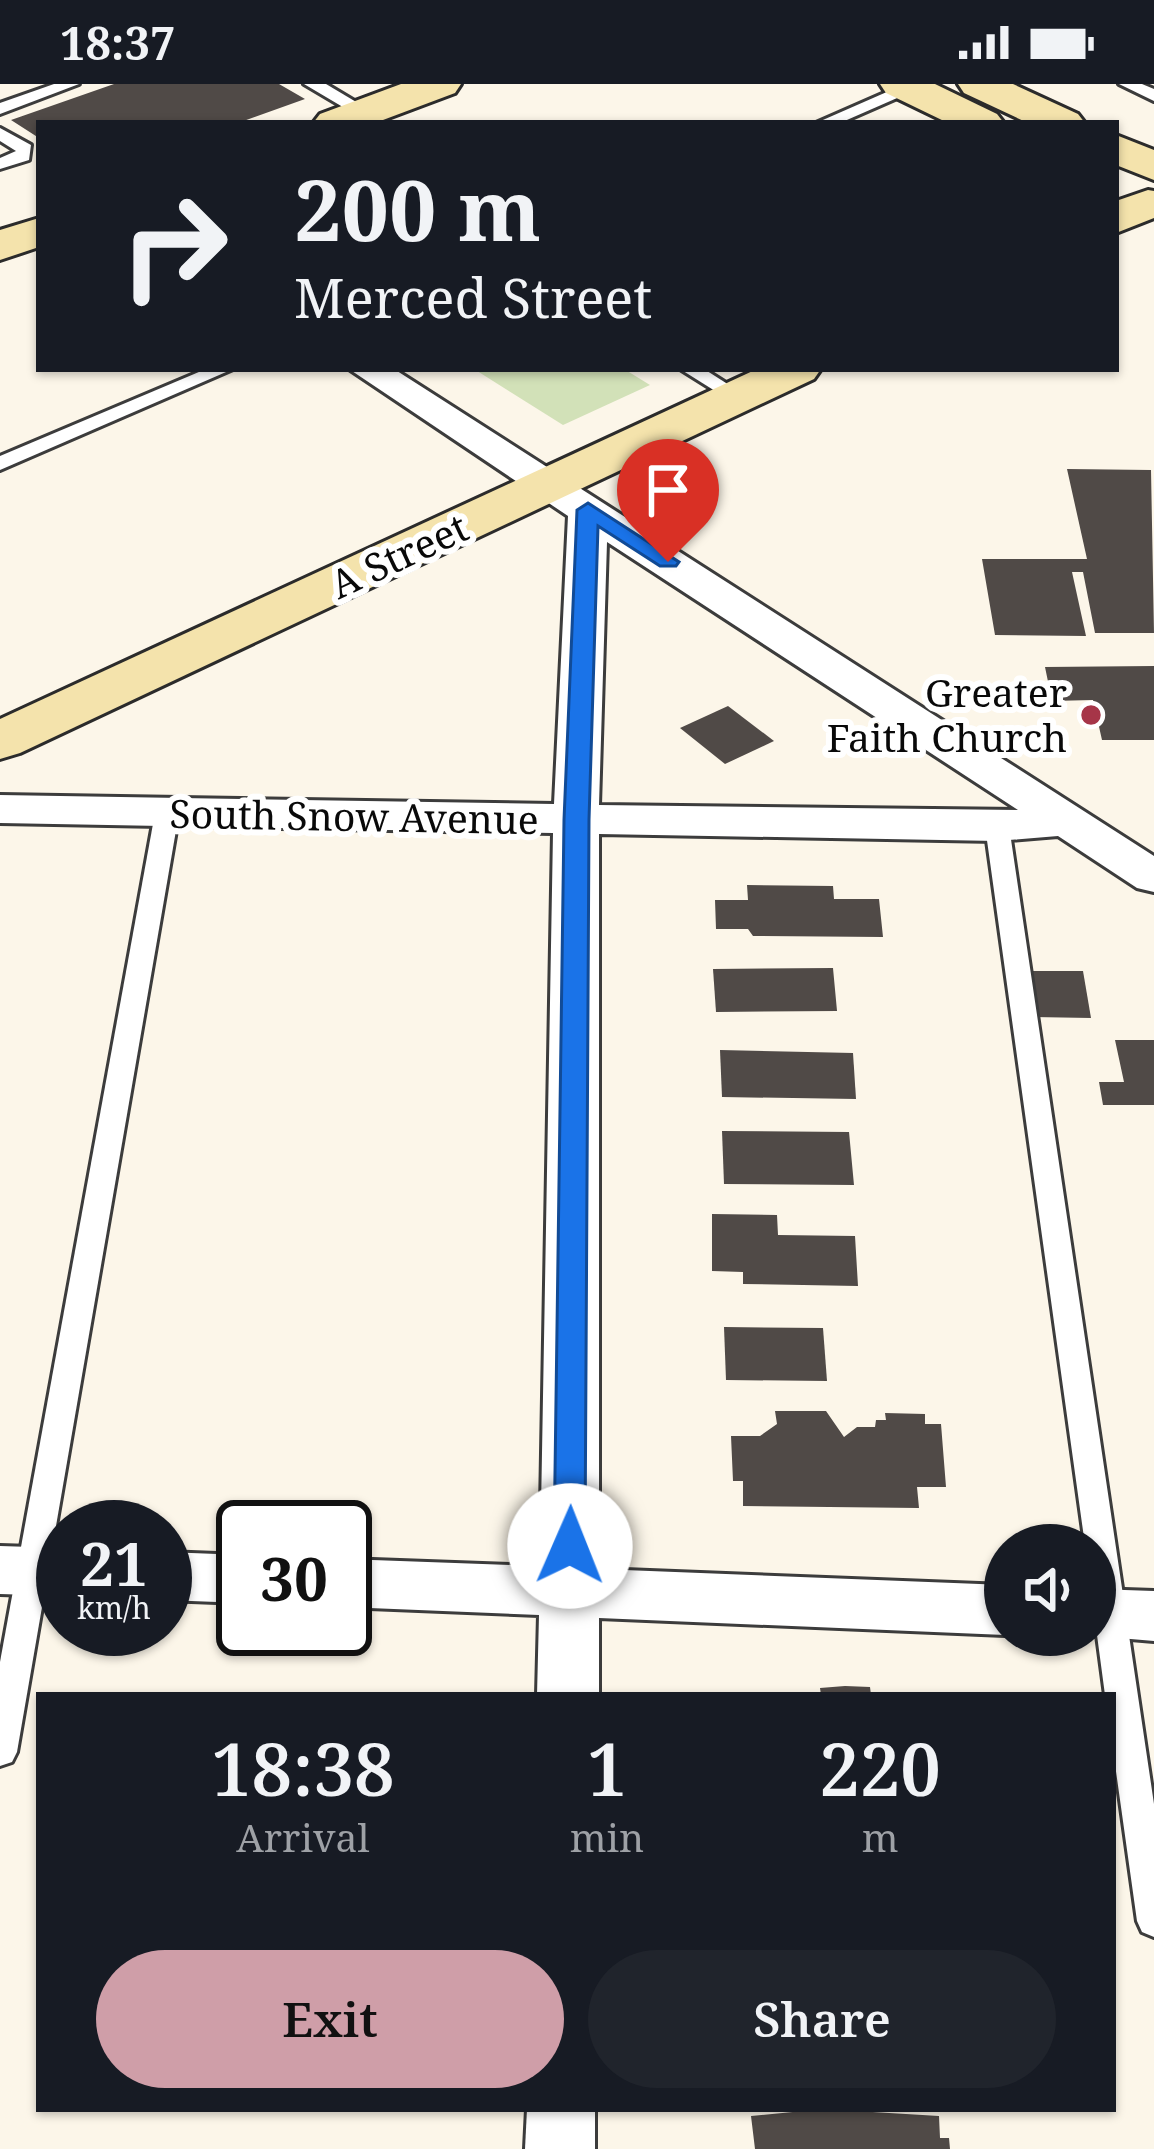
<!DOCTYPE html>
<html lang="en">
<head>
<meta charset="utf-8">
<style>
	:root { --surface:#171b24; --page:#20242c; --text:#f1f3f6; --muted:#9ea1a6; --accent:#cf9ea8 }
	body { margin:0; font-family:"Noto Serif",serif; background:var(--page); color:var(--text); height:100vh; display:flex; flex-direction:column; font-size:45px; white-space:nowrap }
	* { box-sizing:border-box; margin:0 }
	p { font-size:39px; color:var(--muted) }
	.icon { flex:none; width:66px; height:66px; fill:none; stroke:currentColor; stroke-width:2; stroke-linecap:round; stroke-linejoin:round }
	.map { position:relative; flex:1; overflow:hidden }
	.panel { position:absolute; left:36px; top:1608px; width:1080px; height:420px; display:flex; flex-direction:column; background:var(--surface); border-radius:0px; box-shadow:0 3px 9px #0004 }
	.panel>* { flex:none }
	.top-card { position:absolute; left:36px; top:36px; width:1083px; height:252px; border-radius:0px; box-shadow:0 3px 9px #0004; background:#171b24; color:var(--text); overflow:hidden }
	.tools { position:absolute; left:984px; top:1440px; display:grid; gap:24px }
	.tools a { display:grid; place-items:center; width:132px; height:132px; border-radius:50%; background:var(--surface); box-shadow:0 3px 9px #0004; font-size:60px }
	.speed { position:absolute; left:36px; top:1416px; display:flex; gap:24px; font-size:60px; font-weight:700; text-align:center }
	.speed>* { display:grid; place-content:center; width:156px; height:156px; border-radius:50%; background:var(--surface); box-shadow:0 3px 9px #0004; line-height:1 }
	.speed small { font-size:30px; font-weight:400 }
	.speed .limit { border:6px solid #111; border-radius:18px; background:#fff; color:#111 }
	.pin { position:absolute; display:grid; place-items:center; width:102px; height:102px; color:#fff; margin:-123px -51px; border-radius:50% 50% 50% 0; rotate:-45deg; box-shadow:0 0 12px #0007 }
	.pin .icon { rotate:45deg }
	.me { position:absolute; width:132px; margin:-66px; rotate:1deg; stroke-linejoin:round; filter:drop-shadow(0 0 9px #0008) }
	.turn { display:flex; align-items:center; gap:42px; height:252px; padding:0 60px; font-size:54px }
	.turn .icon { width:156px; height:156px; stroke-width:2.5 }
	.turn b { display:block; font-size:84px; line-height:102px }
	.eta { display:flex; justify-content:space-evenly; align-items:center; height:204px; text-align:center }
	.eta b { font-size:72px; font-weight:600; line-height:84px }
	.cta { display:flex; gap:24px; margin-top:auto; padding:24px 60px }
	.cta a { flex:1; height:138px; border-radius:72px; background:var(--accent); color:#111; font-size:48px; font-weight:600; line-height:138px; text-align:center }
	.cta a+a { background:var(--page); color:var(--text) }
	.status { display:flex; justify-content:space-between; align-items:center; height:84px; padding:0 60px; background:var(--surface); direction:ltr }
	.status svg { height:33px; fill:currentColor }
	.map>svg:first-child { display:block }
	.green { fill:#d2e1b8 }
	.building { fill:#504a47 }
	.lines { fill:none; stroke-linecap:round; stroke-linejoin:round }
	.lane-casing { stroke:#3c3c3c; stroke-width:6 }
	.street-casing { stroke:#3c3c3c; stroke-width:6 }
	.secondary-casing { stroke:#2b2b2b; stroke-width:6 }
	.lane { fill:#fff; fill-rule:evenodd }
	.street { fill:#fff; fill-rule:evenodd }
	.secondary { fill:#f4e3ac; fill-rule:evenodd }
	.route { fill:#1a73e8; stroke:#114b97; stroke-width:3 }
	.poi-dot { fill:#a63548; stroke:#fff; stroke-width:4.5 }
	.labels { text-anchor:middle; stroke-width:12; stroke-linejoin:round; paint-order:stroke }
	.street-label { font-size:39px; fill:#090909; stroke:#fff }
	.poi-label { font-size:39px; fill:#090909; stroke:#fff; text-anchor:end }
</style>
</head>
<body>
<div class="status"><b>18:37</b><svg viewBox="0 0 49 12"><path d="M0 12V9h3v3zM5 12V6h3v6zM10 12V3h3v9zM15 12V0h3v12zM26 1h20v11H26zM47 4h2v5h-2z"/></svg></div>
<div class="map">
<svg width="1154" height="2065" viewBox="0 0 1154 2065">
	<rect width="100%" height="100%" fill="#fcf6e9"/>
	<path class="green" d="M474,285H624L650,301L563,341Z"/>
	<g class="building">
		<path d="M114,0H279L305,15L238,39H39V54L11,36Z"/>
		<path d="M1067,385L1151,386L1154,549H1095L1083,488H1072L1086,552L995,551L982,475H1087Z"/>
		<path d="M1154,582V656H1102L1093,616L1052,617L1045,583Z"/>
		<path d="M728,622L774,657L725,680L680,644Z"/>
		<path d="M747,801L833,802L834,815H879L883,853L753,852L748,845H716L715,816H748Z"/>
		<path d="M833,884L837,927L716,928L713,885Z"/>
		<path d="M1027,887H1083L1091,934L1033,933Z"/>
		<path d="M1115,956H1154V1021H1103L1099,998H1124Z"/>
		<path d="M720,966L853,969L856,1015L722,1013Z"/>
		<path d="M722,1047L849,1048L854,1101L724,1100Z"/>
		<path d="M712,1130L777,1131L778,1151L855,1152L858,1202L743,1200V1188L712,1187Z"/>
		<path d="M724,1243L823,1244L827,1297L726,1296Z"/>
		<path d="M775,1327H826L844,1353L857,1343H875L876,1336H886L885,1329L925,1330V1340H941L946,1403H917L919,1424L743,1422V1397H733L731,1352H760L777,1340Z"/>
		<path d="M845,1602L870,1603L871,1611H821L820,1604Z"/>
		<path d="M823,2025L939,2032L940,2054H949L950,2065H755L751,2032Z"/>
	</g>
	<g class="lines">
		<defs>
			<g id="lane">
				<path d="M54,0H79L0,30V19Z"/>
				<path d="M304,0H326L373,28L358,32Z"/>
				<path d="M905,0L920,4L840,39H816Z"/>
				<path d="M1119,0H1142L1154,5V17Z"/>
				<path d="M0,44L31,61L29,76L0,85V74L16,67L0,57Z"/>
				<path d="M206,285H233L0,386V372Z"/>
				<path d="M680,285H704L748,313L738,319L731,317Z"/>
				<path d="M167,721L179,729L17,1668L12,1678L0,1682V1578L155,729Z"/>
				<path d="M997,734L1009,742L1154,1720V1853L1142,1848L1137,1837L1113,1666V1611H1105L1095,1536V1461H1085L985,742Z"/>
			</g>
			<g id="street">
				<path d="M349,285H394L1154,772V808L1137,804L1058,752L997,757L599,750V1485L1005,1501V1551L599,1534V1611H537L539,1531L345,1523V1475L540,1482L553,749L0,739V711L554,720L568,432ZM607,458L1018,726L599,721Z"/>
				<path d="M0,1462L63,1464V1512L0,1510Z"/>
				<path d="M165,1468L243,1471V1519L165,1516Z"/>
				<path d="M1095,1505L1154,1507V1557L1084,1551H1095Z"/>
				<path d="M527,2025H595V2065H525Z"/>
			</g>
			<g id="secondary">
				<path d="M401,0H461L455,9L375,39H313L320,30Z"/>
				<path d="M880,0H935L997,30L1004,39H948L886,9Z"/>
				<path d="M958,0H1013L1078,30L1085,39H1028L964,9Z"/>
				<path d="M1116,51L1154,66V96L1116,81Z"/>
				<path d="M1148,106L1154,107V134L1116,149V117Z"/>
				<path d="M39,134V163L0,176V146Z"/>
				<path d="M757,285H821L814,295L20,669L0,675V635Z"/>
			</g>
		</defs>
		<use href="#lane" class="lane-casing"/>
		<use href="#street" class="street-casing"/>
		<use href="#secondary" class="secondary-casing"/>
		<use href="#lane" class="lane"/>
		<use href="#street" class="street"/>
		<use href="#secondary" class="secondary"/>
	</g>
	<path class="route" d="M588,419L679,478L676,482H660L598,442L589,736L585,1462L581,1472L570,1475L559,1472L554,1462L564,736L577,426Z"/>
	<circle class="poi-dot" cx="1091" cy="631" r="12"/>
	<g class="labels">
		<g class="street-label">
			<text transform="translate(399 472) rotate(-25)" y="14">A Street</text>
			<text transform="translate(354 733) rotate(1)" y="14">South Snow Avenue</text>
		</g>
		<g class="poi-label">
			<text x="1067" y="623">Greater<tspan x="1067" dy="45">Faith Church</tspan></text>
		</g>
	</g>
</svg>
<div class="tools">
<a><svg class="icon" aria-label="sound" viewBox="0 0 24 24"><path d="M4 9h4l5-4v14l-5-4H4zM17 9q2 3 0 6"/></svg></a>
</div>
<div class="speed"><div>21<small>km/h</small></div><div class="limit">30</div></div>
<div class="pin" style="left:668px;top:478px;background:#d93025"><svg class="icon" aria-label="arrive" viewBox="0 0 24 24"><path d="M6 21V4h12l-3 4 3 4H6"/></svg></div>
<svg class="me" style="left:570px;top:1462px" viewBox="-20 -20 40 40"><circle r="19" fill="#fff"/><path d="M0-13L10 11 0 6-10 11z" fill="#1a73e8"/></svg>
<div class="top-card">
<div class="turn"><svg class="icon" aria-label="right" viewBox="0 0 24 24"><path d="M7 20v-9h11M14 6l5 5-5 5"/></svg><div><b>200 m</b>Merced Street</div></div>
</div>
<section class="panel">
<div class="eta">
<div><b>18:38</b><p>Arrival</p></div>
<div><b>1</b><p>min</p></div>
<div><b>220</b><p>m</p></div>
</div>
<div class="cta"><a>Exit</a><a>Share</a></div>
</section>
</div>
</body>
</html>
